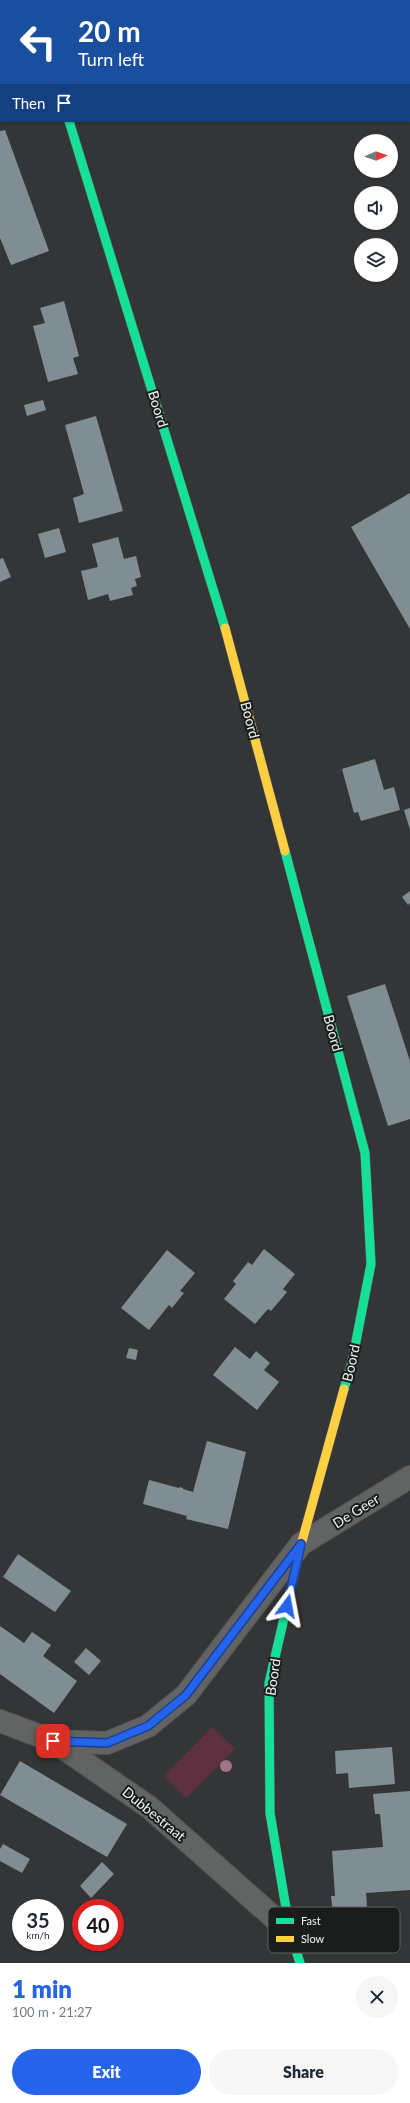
<!DOCTYPE html>
<html lang="en">
<head>
<meta charset="utf-8">
<style>
	:root { --surface:#fff; --page:#f6f6f7; --text:#1f2937; --muted:#747a83; --accent:#2563eb }
	body { margin:0; font-family:Lato,sans-serif; background:var(--page); color:var(--text); height:100vh; display:flex; flex-direction:column; font-size:15px; white-space:nowrap }
	* { box-sizing:border-box; margin:0 }
	p { font-size:13px; color:var(--muted) }
	.icon { flex:none; width:22px; height:22px; fill:none; stroke:currentColor; stroke-width:2; stroke-linecap:round; stroke-linejoin:round }
	.map { position:relative; height:1963px; overflow:hidden }
	.panel { display:flex; flex-direction:column; background:var(--surface); flex:1 }
	.panel>* { flex:none }
	.hud { position:absolute; left:0px; top:0px; width:410px; height:122px; box-shadow:0 1px 3px #0004; background:#1a4fa0; color:#fff; overflow:hidden }
	.needle { width:26px; rotate:88deg }
	.controls { position:absolute; left:354px; top:134px; display:grid; gap:8px }
	.controls a { display:grid; place-items:center; width:44px; height:44px; border-radius:50%; background:var(--surface); box-shadow:0 1px 3px #0004; font-size:20px }
	.speed { position:absolute; left:12px; top:1899px; display:flex; gap:8px; font-size:20px; font-weight:700; text-align:center }
	.speed>* { display:grid; place-content:center; width:52px; height:52px; border-radius:50%; background:var(--surface); box-shadow:0 1px 3px #0004; line-height:1 }
	.speed small { font-size:10px; font-weight:400 }
	.speed .limit { border:6px solid #d22; background:#fff; color:#111 }
	.pin { position:absolute; display:grid; place-items:center; width:34px; height:34px; color:#fff; margin:-17px; border-radius:8px; box-shadow:0 2px 6px #0006 }
	.me { position:absolute; width:44px; margin:-22px; rotate:13deg; stroke-linejoin:round; filter:drop-shadow(0 0 3px #0008) }
	.turn { display:flex; align-items:center; gap:14px; height:84px; padding:0 12px; font-size:18px }
	.turn .icon { width:52px; height:52px; stroke-width:2.5 }
	.turn b { display:block; font-size:28px; line-height:34px }
	.then { display:flex; align-items:center; height:38px; padding:0 12px; background:#0003; gap:8px; font-size:15px }
	.round { display:grid; place-items:center; flex:none; width:42px; height:42px; border-radius:21px; background:var(--page) }
	.head { display:flex; align-items:center; justify-content:space-between; height:68px; padding:0 12px }
	h1 { font-size:24px; font-weight:800; line-height:30px; color:var(--accent) }
	.primary-button { display:flex; gap:8px; margin-top:auto; padding:8px 12px }
	.primary-button a { flex:1; height:46px; border-radius:24px; background:var(--accent); color:#fff; font-size:16px; font-weight:800; line-height:46px; text-align:center }
	.primary-button a+a { background:var(--page); color:var(--text) }
	.map>svg:first-child { display:block }
	.green { fill:#5e3140 }
	.building { fill:#808e93 }
	.lines { fill:none; stroke-linecap:round; stroke-linejoin:round }
	.street-casing { stroke:#535455; stroke-width:24 }
	.fast-casing { stroke:#535455; stroke-width:10 }
	.slow-casing { stroke:#535455; stroke-width:10 }
	.street { stroke:#626363; stroke-width:22 }
	.fast { stroke:#16e098; stroke-width:9 }
	.slow { stroke:#ffcf43; stroke-width:9 }
	.tree { fill:#a27583 }
	.route-casing { stroke:#184099; stroke-width:10 }
	.route { stroke:#2563eb; stroke-width:7 }
	.labels { text-anchor:middle; stroke-width:4; stroke-linejoin:round; paint-order:stroke }
	.street-label { font-size:14px; fill:#f2f4f4; stroke:#1b1d1d }
	.key { fill:#1b1d1d; stroke:#5c5e5e; stroke-width:1 }
	.key-label { font-size:11px; fill:#f2f4f4 }
</style>
</head>
<body>
<div class="map">
<svg width="410" height="1963" viewBox="0 0 410 1963">
	<rect width="100%" height="100%" fill="#333536"/>
	<path class="green" d="M212,1727L235,1749L186,1798L164,1776Z"/>
	<g class="building">
		<path d="M5,130L49,251L11,265L0,238V131Z"/>
		<path d="M64,301L79,356L73,358L78,374L48,382L33,326L45,323L40,308Z"/>
		<path d="M43,400L46,410L27,416L24,405Z"/>
		<path d="M96,416L123,511L79,523L73,498L84,494L65,425Z"/>
		<path d="M410,493V629L351,527Z"/>
		<path d="M59,528L66,552L45,558L38,534Z"/>
		<path d="M118,537L124,559L136,556L141,577L135,579L137,586L131,588L133,595L110,601L108,594L88,600L81,571L98,567L92,544Z"/>
		<path d="M3,558L11,577L0,582V559Z"/>
		<path d="M375,759L384,790L394,787L400,810L361,821L358,812L354,813L342,769Z"/>
		<path d="M410,808V830L404,810Z"/>
		<path d="M410,891V903L408,905L402,897Z"/>
		<path d="M385,984L410,1061V1119L388,1126L347,996Z"/>
		<path d="M264,1249L295,1274L283,1289L287,1292L271,1311L268,1309L255,1324L224,1299L236,1284L233,1281L248,1262L252,1265Z"/>
		<path d="M167,1250L195,1273L180,1291L184,1293L172,1308L169,1305L149,1330L121,1308Z"/>
		<path d="M235,1347L250,1359L256,1351L270,1363L264,1370L279,1382L257,1410L213,1375Z"/>
		<path d="M129,1348L138,1350L136,1360L126,1358Z"/>
		<path d="M207,1441L246,1452L228,1529L186,1519L187,1516L143,1504L149,1480L179,1488V1487L183,1488V1489L193,1492Z"/>
		<path d="M18,1554L71,1591L55,1612L3,1577Z"/>
		<path d="M0,1626L24,1643L32,1632L51,1645L43,1656L77,1681L54,1713L0,1674Z"/>
		<path d="M86,1648L101,1661L89,1675L74,1662Z"/>
		<path d="M392,1747L395,1784L349,1788L348,1773L336,1774L335,1751Z"/>
		<path d="M20,1761L127,1824L107,1857L0,1795Z"/>
		<path d="M410,1791V1890L366,1893L368,1920L334,1922L331,1896H335L332,1851L383,1847L380,1814H375L373,1794Z"/>
		<path d="M3,1844L30,1859L22,1873L0,1861V1849Z"/>
		<path d="M102,1862L114,1874L91,1898L80,1886Z"/>
	</g>
	<g class="lines">
		<defs>
			<g id="street">
				<path d="M31,0L32,1"/>
				<path d="M0,1721L53,1741L149,1807L290,1932"/>
				<path d="M53,1741L107,1743L148,1726L186,1695L301,1544L410,1477"/>
			</g>
			<g id="fast">
				<path d="M69,121L225,628"/>
				<path d="M285,851L365,1153L371,1264L352,1362L344,1389"/>
				<path d="M300,1963L290,1932L270,1813L269,1683L301,1545"/>
			</g>
			<g id="slow">
				<path d="M225,628L285,851"/>
				<path d="M301,1545L344,1389"/>
			</g>
		</defs>
		<use href="#street" class="street-casing"/>
		<use href="#fast" class="fast-casing"/>
		<use href="#slow" class="slow-casing"/>
		<use href="#street" class="street"/>
		<use href="#fast" class="fast"/>
		<use href="#slow" class="slow"/>
	</g>
	<circle class="tree" cx="226" cy="1766" r="6"/>
	<g class="lines">
		<defs>
			<path id="route" d="M53,1741L107,1743L148,1726L186,1695L301,1544L287,1606"/>
		</defs>
		<use href="#route" class="route-casing"/>
		<use href="#route" class="route"/>
	</g>
	<g class="labels">
		<g class="street-label">
			<text transform="translate(158 409) rotate(73)" y="5">Boord</text>
			<text transform="translate(250 720) rotate(75)" y="5">Boord</text>
			<text transform="translate(333 1033) rotate(75)" y="5">Boord</text>
			<text transform="translate(351 1363) rotate(-77)" y="5">Boord</text>
			<text transform="translate(356 1511) rotate(-32)" y="5">De Geer</text>
			<text transform="translate(273 1677) rotate(-82)" y="5">Boord</text>
			<text transform="translate(154 1814) rotate(39)" y="5">Dubbestraat</text>
		</g>
	</g>
	<rect x="268" y="1907" width="132" height="46" rx="6" class="key"/>
	<rect x="276" y="1918" width="18" height="6" fill="#16e098"/>
	<rect x="276" y="1936" width="18" height="6" fill="#ffcf43"/>
	<g class="key-label">
		<text x="301" y="1925">Fast</text>
		<text x="301" y="1943">Slow</text>
	</g>
</svg>
<div class="controls">
<a><svg class="needle" viewBox="-14 -14 28 28"><path d="M0-13l5 13h-10z" fill="#e53935"/><path d="M0 13l5-13h-10z" fill="#747a83"/></svg></a>
<a><svg class="icon" aria-label="sound" viewBox="0 0 24 24"><path d="M4 9h4l5-4v14l-5-4H4zM17 9q2 3 0 6"/></svg></a>
<a><svg class="icon" aria-label="layers" viewBox="0 0 24 24"><path d="M12 4l9 5-9 5-9-5zM3 14l9 5 9-5"/></svg></a>
</div>
<div class="speed"><div>35<small>km/h</small></div><div class="limit">40</div></div>
<div class="pin" style="left:53px;top:1741px;background:#d93025"><svg class="icon" aria-label="arrive" viewBox="0 0 24 24"><path d="M6 21V4h12l-3 4 3 4H6"/></svg></div>
<svg class="me" style="left:287px;top:1606px" viewBox="-20 -20 40 40"><path d="M0-17L14 15 0 8-14 15z" fill="#2563eb" stroke="#fff" stroke-width="4"/></svg>
<div class="hud">
<div class="turn"><svg class="icon" aria-label="left" viewBox="0 0 24 24"><path d="M17 20v-9H6M10 6l-5 5 5 5"/></svg><div><b>20 m</b>Turn left</div></div>
<div class="then">Then<svg class="icon" aria-label="arrive" viewBox="0 0 24 24"><path d="M6 21V4h12l-3 4 3 4H6"/></svg></div>
</div>
</div>
<section class="panel">
<div class="head"><div><h1>1 min</h1><p>100 m · 21:27</p></div><a class="round"><svg class="icon" aria-label="close" viewBox="0 0 24 24"><path d="M6 6l12 12M18 6L6 18"/></svg></a></div>
<div class="primary-button"><a>Exit</a><a>Share</a></div>
</section>
</body>
</html>
